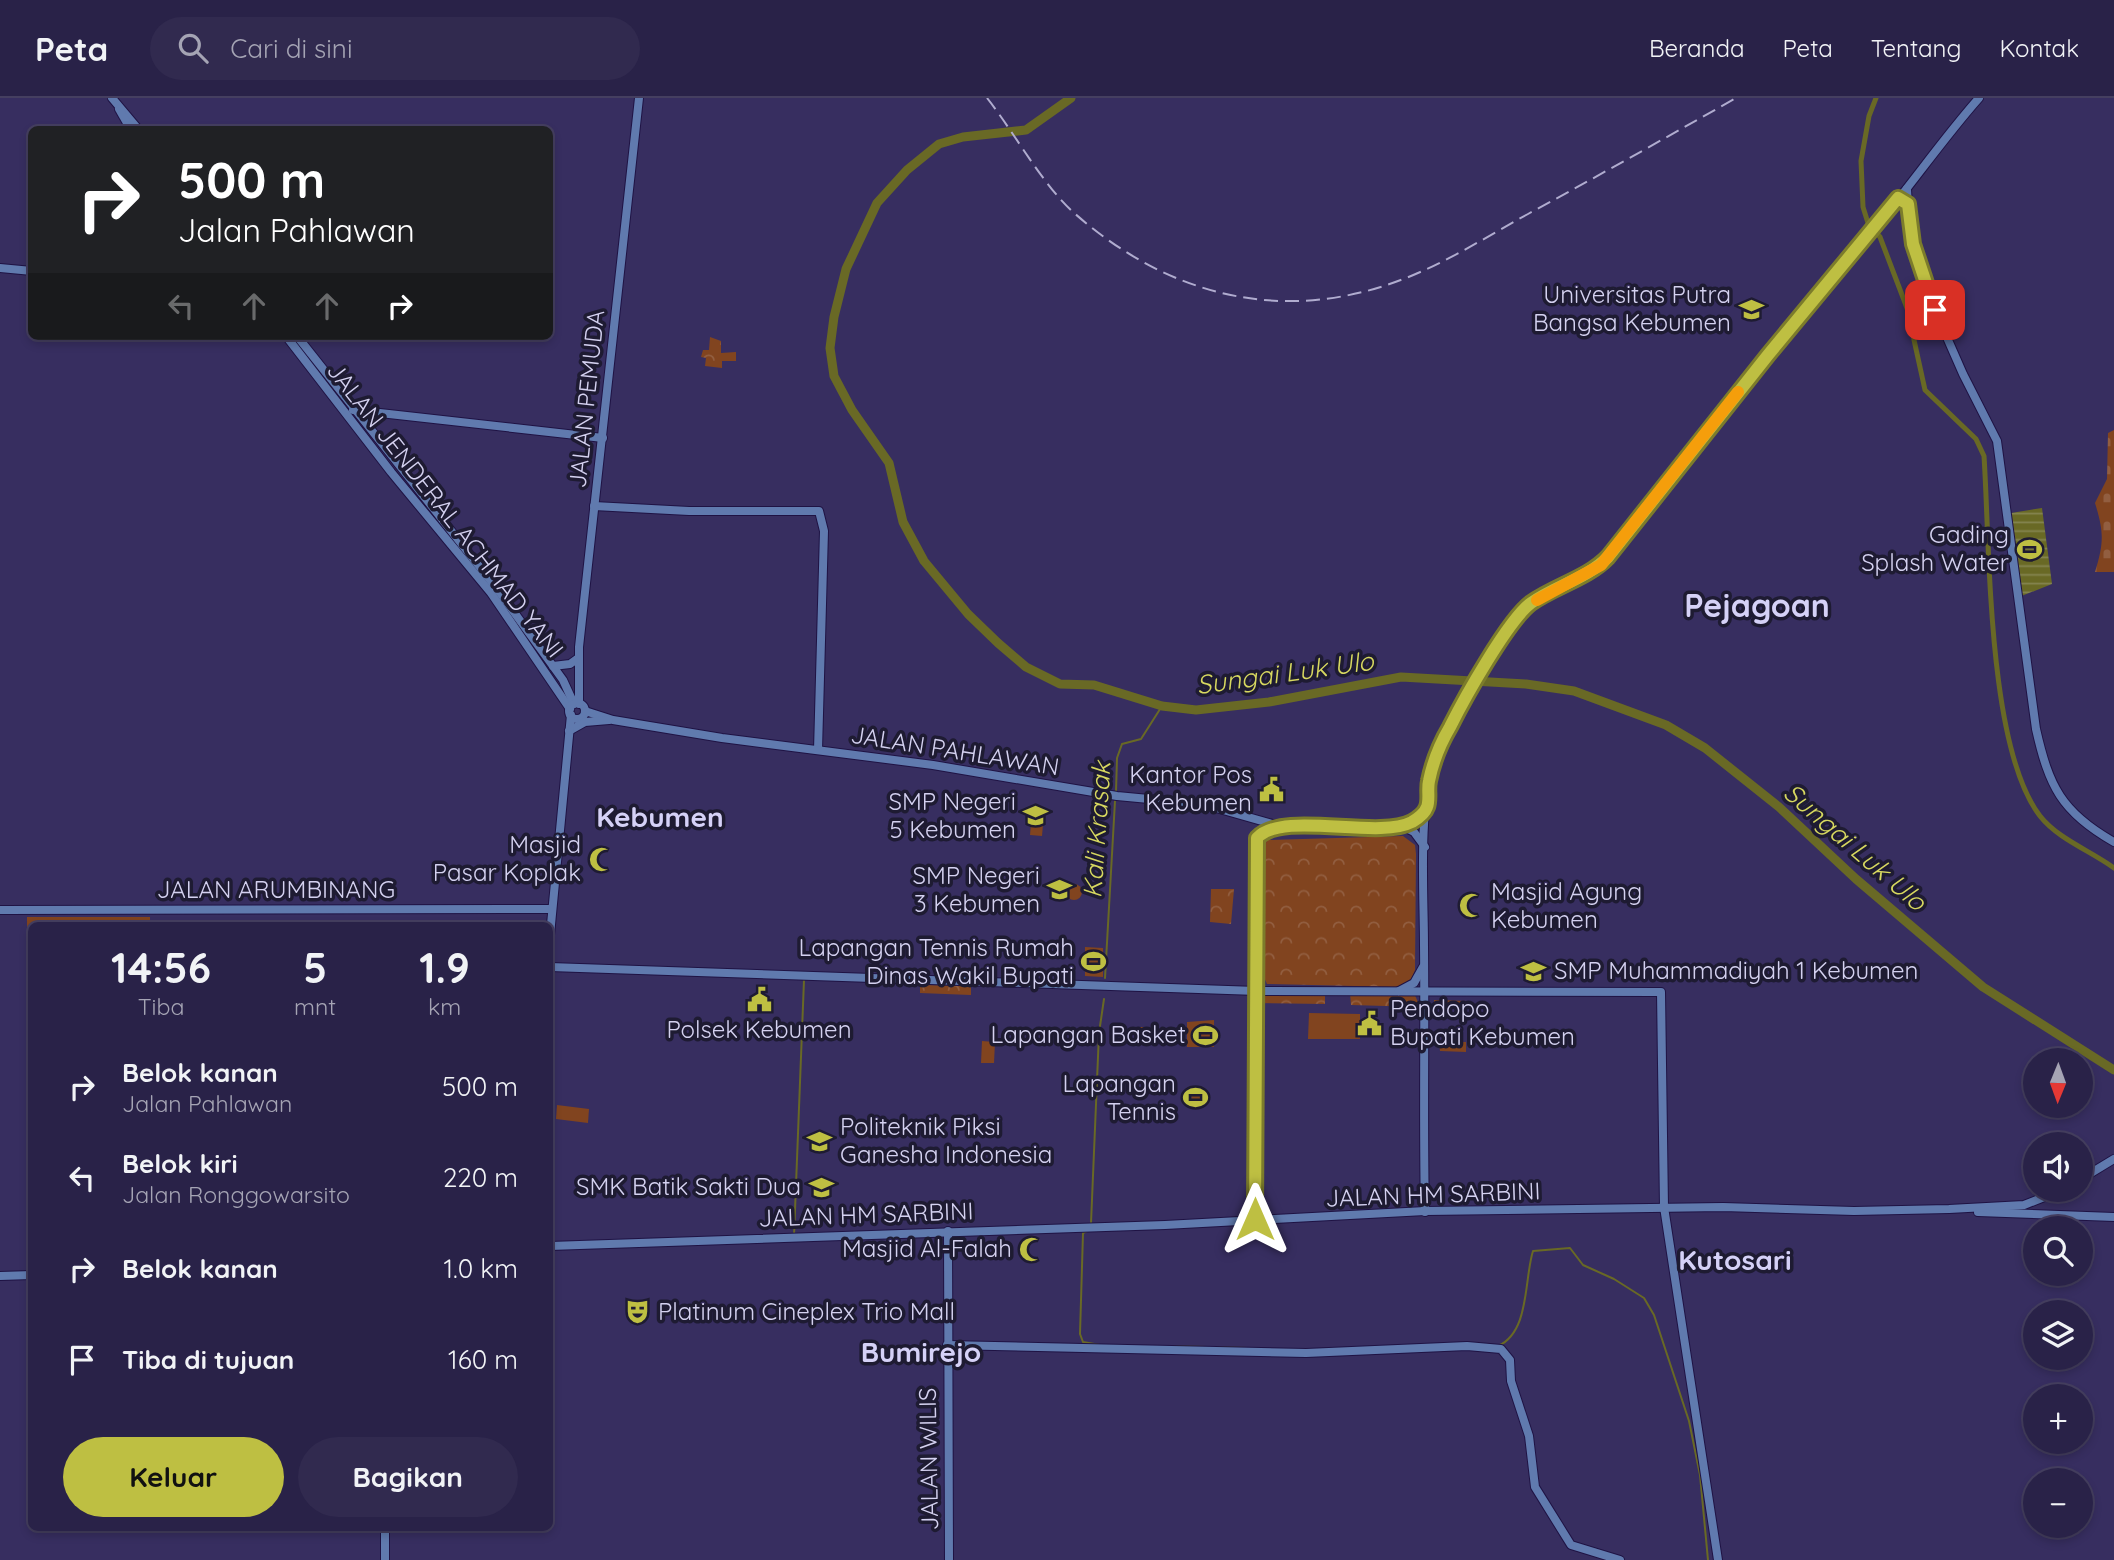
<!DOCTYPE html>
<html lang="id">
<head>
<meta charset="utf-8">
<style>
	:root { --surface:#292248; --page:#312a4f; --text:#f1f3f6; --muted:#a5a4b4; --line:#453f60; --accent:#bebf42 }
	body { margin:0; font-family:Quicksand,sans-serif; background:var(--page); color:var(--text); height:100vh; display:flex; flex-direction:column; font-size:26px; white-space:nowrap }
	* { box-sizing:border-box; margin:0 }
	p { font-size:23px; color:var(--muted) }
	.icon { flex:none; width:38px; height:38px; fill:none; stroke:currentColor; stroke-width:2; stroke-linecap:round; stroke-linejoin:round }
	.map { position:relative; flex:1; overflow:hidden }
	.panel { position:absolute; left:28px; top:824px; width:525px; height:609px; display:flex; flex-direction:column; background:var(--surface); border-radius:10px; box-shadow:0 4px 10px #0003,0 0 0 2px var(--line) }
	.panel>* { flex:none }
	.banner { position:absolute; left:28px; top:28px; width:525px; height:214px; border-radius:10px; box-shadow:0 4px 10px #0003,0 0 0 2px var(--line); background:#202124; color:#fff; overflow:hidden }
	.needle { width:46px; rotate:181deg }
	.buttons { position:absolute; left:2023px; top:950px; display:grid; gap:14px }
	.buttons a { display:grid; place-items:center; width:70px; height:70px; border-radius:50%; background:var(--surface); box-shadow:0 4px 10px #0003,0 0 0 2px var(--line); font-size:35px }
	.pin { position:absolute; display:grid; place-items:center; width:60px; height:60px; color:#fff; margin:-30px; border-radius:14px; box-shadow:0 4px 10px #0006 }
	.me { position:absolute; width:77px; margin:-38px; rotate:0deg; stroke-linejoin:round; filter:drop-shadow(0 0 5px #0008) }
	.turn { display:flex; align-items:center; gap:24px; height:147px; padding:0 35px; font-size:32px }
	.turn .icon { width:91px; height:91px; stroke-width:2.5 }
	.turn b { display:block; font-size:49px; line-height:60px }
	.lanes { display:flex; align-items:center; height:66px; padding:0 35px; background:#0003; justify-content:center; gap:35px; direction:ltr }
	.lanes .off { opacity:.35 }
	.eta { display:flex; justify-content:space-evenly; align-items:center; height:119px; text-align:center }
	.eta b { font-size:42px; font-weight:700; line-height:49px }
	.button { display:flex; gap:14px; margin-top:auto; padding:14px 35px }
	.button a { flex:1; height:80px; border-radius:42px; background:var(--accent); color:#111; font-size:28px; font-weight:700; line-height:80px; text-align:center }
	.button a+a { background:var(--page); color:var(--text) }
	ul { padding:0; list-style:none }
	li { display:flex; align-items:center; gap:21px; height:91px; padding:0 35px }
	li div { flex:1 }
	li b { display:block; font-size:26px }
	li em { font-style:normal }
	header { display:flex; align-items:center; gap:42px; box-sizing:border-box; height:98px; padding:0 35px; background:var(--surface); border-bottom:2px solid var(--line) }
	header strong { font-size:33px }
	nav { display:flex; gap:38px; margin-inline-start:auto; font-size:24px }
	.search { width:490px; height:63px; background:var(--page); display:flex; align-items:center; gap:18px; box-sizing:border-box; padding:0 24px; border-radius:38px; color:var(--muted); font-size:26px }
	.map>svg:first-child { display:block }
	.grass { fill:#81441f }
	.forest { fill:url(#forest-crowns) }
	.cemetery { fill:url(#cemetery-stones) }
	.water { fill:url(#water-rules) }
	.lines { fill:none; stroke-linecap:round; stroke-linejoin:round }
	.stream { stroke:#696925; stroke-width:2 }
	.canal { stroke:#696925; stroke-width:5 }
	.river { stroke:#696925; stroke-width:9 }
	.secondary-casing { stroke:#1f1344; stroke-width:10 }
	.secondary { stroke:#607aae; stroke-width:8 }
	.rail { stroke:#b0accf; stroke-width:2; stroke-dasharray:14 7; stroke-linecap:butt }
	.route-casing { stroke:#7c7c2b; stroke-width:18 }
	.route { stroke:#bebf42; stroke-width:12 }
	.slow { stroke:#f59e0b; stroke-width:12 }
	.labels { text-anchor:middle; stroke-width:7; stroke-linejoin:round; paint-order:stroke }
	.poi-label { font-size:24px; fill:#d4d1f0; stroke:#1e1b32; text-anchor:end }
	.street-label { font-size:24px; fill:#d4d1f0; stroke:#1e1b32 }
	.water-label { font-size:26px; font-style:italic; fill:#d7d860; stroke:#1e1b32 }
	.quarter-label { font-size:28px; font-weight:bold; fill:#d5d1f7; stroke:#1e1b32 }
	.district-label { font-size:32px; font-weight:bold; fill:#d5d1f7; stroke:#1e1b32 }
</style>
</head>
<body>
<header>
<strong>Peta</strong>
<div class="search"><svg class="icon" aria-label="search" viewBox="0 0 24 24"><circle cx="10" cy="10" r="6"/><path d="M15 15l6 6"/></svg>Cari di sini</div>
<nav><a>Beranda</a><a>Peta</a><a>Tentang</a><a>Kontak</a></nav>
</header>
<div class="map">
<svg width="2114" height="1462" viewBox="0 0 2114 1462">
	<defs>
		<pattern id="forest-crowns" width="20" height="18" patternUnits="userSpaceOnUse" patternTransform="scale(1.75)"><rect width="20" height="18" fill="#81441f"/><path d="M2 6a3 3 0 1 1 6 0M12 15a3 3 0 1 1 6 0" fill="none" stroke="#925e40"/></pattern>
		<pattern id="cemetery-stones" width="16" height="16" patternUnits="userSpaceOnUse" patternTransform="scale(1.75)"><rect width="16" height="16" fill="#81441f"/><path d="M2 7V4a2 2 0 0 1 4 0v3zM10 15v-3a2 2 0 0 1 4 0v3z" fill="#925e40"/></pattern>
		<pattern id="water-rules" width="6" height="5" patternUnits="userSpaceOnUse" patternTransform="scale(1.75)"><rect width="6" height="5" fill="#696925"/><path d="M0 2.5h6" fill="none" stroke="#848450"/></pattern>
	</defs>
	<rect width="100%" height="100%" fill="#372e60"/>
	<g class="grass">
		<path d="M1032,714L1044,715L1042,738L1030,737Z"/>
		<circle cx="1074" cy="794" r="8"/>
		<path d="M1085,849L1103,850V879L1085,878Z"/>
		<path d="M1434,902L1467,903L1466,911L1434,910Z"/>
		<path d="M1309,915L1360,916V941H1308Z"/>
		<path d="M1214,922V949H1187V924Z"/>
		<rect x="1135" y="929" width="13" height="18"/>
		<path d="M982,943L995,944L994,965H981Z"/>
		<path d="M1439,943L1466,944V954L1440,953Z"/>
		<path d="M1192,990L1201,991L1200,1010H1191Z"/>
		<path d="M557,1007L589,1011L588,1025L556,1021Z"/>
	</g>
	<g class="forest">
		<path d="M710,239L721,243V255L736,254V263H722V270L705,268L706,260L701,259L703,252H709Z"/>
		<path d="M1403,738L1415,747L1416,756L1415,872L1410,884L1397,889L1267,886L1263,877L1262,755L1267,742Z"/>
		<path d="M1211,791H1234L1231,826L1210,824Z"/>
		<path d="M27,819H150V828H32L31,983H28Z"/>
		<path d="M920,887L971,888V897L920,895Z"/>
		<path d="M1325,894V906L1255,905V896Z"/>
		<path d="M1350,895H1414L1420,909L1351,907Z"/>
	</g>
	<path class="cemetery" d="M2114,332V474H2095C2104,445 2104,434 2095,405L2107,381L2108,335Z"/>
	<path class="water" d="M2042,410L2052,486L2019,499L2005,416Z"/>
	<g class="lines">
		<g class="stream">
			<path d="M1116,694L1117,660L1122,646L1141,641L1162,608"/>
			<path d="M1105,880L1115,703"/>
			<path d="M1091,1125L1099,935L1104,901"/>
			<path d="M1087,1133L1083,1135L1080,1236L1083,1244L1100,1247"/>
			<path d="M794,1138L804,882"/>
			<path d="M1166,1248L1248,1250"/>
			<path d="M1498,1248C1530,1234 1524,1181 1533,1153L1570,1150L1583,1167L1614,1181L1644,1200L1654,1217L1689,1323L1700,1377L1708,1462"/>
		</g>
		<path class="canal" d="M1876,0L1869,18L1861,63L1863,109L1868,125L1880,139L1907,210L1925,292L1976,341L1984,358C1990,448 1987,649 2040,718C2058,741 2091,753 2114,770"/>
		<path class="river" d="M1071,0L1026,32L963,39L939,46L907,72L877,105L846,171L834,219L830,250L834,278L852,312L889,365L903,424L924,463L968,516L998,545L1026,569L1060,586L1094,587L1162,608L1196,612L1269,604L1401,579L1526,586L1574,593L1666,627L1705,650L1779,709L1856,781L1983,889L2114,972"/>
		<defs>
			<g id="secondary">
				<path d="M112,0L139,32"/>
				<path d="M119,11L131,32"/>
				<path d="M1907,91L1909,128L1927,194L1963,276L1997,343L2036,631C2049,688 2061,714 2114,744"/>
				<path d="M0,170L32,173"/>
				<path d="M286,238L391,374L491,495L570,611"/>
				<path d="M297,238L498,492L563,582L574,606"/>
				<path d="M353,312L603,340"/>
				<path d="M594,408L689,413H819L824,433L818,652"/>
				<path d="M553,568L570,566L577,561"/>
				<circle cx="577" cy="613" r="8"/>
				<path d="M579,606V549L639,0"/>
				<path d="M585,613L613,622L722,640L933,667L1117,698L1202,706L1283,729L1402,728L1422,717L1427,710"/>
				<path d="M569,633L585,624L609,622"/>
				<path d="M1402,728L1414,734L1425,749"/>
				<path d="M0,812L552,811"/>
				<path d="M550,837L571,617"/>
				<path d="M550,869L1257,893L1661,894L1664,1109L1718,1462"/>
				<path d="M1399,893L1414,885L1423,869"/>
				<path d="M2081,1081L2114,1061"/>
				<path d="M1425,1114C1423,1025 1425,936 1424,848C1424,794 1418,714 1434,663C1445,626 1498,541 1523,512C1546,487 1585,482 1608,459C1694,350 1779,242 1869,137C1908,92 1940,44 1979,0"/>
				<path d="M1978,1114L2114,1119"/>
				<path d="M1256,1121L1257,740L1262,734L1279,730"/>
				<path d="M948,1133L949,1462"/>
				<path d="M550,1148L1165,1127L1425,1113L1723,1109L1854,1113L1949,1111L2024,1107L2062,1092"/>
				<path d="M0,1178L32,1177"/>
				<path d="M947,1247L1306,1255L1467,1248L1501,1251L1510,1262L1511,1283L1529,1338L1535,1389L1571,1447L1620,1462"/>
				<path d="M385,1462V1430"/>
			</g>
		</defs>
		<use href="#secondary" class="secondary-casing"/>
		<use href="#secondary" class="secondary"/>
		<path class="rail" d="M987,0C1014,34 1042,86 1073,114C1169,199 1285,228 1406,180C1449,163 1488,138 1528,116C1598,78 1667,39 1736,0"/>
	</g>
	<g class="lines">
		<defs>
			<path id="route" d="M1255,1121L1257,740C1283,712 1377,742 1412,724C1417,721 1425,715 1427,709C1430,702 1427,691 1429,683C1433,663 1440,646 1450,629C1464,601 1508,522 1531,505C1555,488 1588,480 1608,459L1768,257L1898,100L1908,106L1913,146L1935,212"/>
		</defs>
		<use href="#route" class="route-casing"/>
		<use href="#route" class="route"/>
		<path class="slow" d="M1537,502L1601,467L1738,294"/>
	</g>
	<defs>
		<symbol id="university-bare" viewBox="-9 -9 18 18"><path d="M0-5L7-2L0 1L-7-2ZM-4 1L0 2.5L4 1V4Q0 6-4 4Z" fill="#bebf42" stroke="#1e1b32" stroke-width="2.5" paint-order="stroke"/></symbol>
		<symbol id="stadium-bare" viewBox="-9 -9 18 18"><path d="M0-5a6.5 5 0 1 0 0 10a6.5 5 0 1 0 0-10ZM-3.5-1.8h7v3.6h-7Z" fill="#bebf42" stroke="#1e1b32" stroke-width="2.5" paint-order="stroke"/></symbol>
		<symbol id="civic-bare" viewBox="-9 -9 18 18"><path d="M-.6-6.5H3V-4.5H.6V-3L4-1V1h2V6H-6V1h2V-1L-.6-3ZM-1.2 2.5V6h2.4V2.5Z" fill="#bebf42" stroke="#1e1b32" stroke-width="2.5" paint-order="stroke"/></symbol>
		<symbol id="school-bare" viewBox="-9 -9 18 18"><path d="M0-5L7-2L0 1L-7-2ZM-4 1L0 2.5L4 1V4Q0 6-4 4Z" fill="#bebf42" stroke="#1e1b32" stroke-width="2.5" paint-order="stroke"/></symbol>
		<symbol id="mosque-bare" viewBox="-9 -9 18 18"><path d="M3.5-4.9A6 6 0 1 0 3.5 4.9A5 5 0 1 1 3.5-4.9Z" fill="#bebf42" stroke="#1e1b32" stroke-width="2.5" paint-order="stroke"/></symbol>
		<symbol id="theatre-bare" viewBox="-9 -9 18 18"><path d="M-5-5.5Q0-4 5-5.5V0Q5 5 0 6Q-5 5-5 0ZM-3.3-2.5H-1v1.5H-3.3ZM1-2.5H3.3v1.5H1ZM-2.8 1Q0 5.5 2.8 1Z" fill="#bebf42" stroke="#1e1b32" stroke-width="2.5" paint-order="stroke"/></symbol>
	</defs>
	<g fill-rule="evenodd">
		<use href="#university-bare" x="1734" y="194" width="35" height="35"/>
		<use href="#stadium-bare" x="2012" y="434" width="35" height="35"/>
		<use href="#civic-bare" x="1254" y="674" width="35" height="35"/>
		<use href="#school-bare" x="1018" y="700" width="35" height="35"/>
		<use href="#mosque-bare" x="584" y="744" width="35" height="35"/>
		<use href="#school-bare" x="1042" y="774" width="35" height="35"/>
		<use href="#mosque-bare" x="1454" y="790" width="35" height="35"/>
		<use href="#stadium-bare" x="1076" y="846" width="35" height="35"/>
		<use href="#school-bare" x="1516" y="856" width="35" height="35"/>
		<use href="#civic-bare" x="742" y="884" width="35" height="35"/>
		<use href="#civic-bare" x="1352" y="908" width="35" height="35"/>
		<use href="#stadium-bare" x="1188" y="920" width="35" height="35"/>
		<use href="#stadium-bare" x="1178" y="982" width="35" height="35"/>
		<use href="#university-bare" x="802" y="1026" width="35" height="35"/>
		<use href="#school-bare" x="804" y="1072" width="35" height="35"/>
		<use href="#mosque-bare" x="1014" y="1134" width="35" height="35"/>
		<use href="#theatre-bare" x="620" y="1196" width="35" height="35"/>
	</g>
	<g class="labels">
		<g class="poi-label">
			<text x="1731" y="205">Universitas Putra<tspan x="1731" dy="28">Bangsa Kebumen</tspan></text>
			<text x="2009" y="445">Gading<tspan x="2009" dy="28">Splash Water</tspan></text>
			<text x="1252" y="685">Kantor Pos<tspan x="1252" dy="28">Kebumen</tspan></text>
			<text x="1016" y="712">SMP Negeri<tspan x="1016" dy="28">5 Kebumen</tspan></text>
			<text x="581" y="755">Masjid<tspan x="581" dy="28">Pasar Koplak</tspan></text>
			<text x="1040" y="786">SMP Negeri<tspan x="1040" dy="28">3 Kebumen</tspan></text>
			<text x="1491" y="802" text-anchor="start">Masjid Agung<tspan x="1491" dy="28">Kebumen</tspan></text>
			<text x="1074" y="858">Lapangan Tennis Rumah<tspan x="1074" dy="28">Dinas Wakil Bupati</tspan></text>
			<text x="1554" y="881" text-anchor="start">SMP Muhammadiyah 1 Kebumen</text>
			<text x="1390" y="919" text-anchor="start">Pendopo<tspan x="1390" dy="28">Bupati Kebumen</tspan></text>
			<text x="759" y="940" text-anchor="middle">Polsek Kebumen</text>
			<text x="1186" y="945">Lapangan Basket</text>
			<text x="1176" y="994">Lapangan<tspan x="1176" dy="28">Tennis</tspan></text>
			<text x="840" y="1037" text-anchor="start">Politeknik Piksi<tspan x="840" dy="28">Ganesha Indonesia</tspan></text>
			<text x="801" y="1097">SMK Batik Sakti Dua</text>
			<text x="1012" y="1159">Masjid Al-Falah</text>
			<text x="658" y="1222" text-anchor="start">Platinum Cineplex Trio Mall</text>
		</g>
		<g class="street-label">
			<text transform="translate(587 301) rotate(-84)" y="8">JALAN PEMUDA</text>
			<text transform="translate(445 412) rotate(52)" y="8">JALAN JENDERAL ACHMAD YANI</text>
			<text transform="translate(955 653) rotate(9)" y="8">JALAN PAHLAWAN</text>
			<text x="276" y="800">JALAN ARUMBINANG</text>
			<text transform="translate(1433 1097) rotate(-2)" y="8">JALAN HM SARBINI</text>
			<text transform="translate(866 1117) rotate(-2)" y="8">JALAN HM SARBINI</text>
			<text transform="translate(929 1361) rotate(-91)" y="8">JALAN WILIS</text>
		</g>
		<g class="water-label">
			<text transform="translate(1285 575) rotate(-8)" y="9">Sungai Luk Ulo</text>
			<text transform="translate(1097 732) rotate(-86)" y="9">Kali Krasak</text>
			<text transform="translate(1855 749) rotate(41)" y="9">Sungai Luk Ulo</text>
		</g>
		<g class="quarter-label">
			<text x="660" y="729">Kebumen</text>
			<text x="1735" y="1172">Kutosari</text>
			<text x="921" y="1264">Bumirejo</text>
		</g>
		<g class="district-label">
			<text x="1757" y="519">Pejagoan</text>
		</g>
	</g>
</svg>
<div class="buttons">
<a><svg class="needle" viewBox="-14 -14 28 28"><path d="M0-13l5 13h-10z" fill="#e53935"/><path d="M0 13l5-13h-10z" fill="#a5a4b4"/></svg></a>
<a><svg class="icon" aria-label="sound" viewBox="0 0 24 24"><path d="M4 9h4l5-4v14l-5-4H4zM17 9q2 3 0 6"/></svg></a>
<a><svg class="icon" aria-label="search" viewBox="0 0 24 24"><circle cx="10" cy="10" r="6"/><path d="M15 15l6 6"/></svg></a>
<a><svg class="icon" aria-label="layers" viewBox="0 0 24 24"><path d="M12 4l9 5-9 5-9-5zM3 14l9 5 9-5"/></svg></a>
<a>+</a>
<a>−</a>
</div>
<div class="pin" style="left:1935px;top:212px;background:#d93025"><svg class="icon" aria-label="arrive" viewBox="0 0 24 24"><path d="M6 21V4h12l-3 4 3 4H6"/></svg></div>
<svg class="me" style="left:1255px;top:1121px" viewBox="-20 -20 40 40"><path d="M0-17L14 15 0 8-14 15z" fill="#bebf42" stroke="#fff" stroke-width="4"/></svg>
<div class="banner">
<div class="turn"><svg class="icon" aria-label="right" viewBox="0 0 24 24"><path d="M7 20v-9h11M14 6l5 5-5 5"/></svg><div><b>500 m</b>Jalan Pahlawan</div></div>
<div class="lanes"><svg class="icon off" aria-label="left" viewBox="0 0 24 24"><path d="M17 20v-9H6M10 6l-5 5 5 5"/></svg><svg class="icon off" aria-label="ahead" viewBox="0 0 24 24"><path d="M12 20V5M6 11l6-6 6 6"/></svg><svg class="icon off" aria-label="ahead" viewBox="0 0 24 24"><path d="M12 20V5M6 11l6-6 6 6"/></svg><svg class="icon" aria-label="right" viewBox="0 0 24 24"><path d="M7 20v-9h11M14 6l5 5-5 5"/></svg></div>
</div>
<section class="panel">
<div class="eta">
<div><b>14:56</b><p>Tiba</p></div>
<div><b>5</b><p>mnt</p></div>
<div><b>1.9</b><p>km</p></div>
</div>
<ul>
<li><svg class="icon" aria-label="right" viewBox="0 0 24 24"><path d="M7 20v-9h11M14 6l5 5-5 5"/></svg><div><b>Belok kanan</b><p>Jalan Pahlawan</p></div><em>500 m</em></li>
<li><svg class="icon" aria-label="left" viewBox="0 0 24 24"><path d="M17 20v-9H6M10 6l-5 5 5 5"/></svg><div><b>Belok kiri</b><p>Jalan Ronggowarsito</p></div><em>220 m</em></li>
<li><svg class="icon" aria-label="right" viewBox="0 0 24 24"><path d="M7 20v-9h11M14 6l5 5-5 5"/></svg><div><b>Belok kanan</b></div><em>1.0 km</em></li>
<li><svg class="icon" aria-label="arrive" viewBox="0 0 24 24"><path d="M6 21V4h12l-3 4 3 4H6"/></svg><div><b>Tiba di tujuan</b></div><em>160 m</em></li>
</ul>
<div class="button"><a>Keluar</a><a>Bagikan</a></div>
</section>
</div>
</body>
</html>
